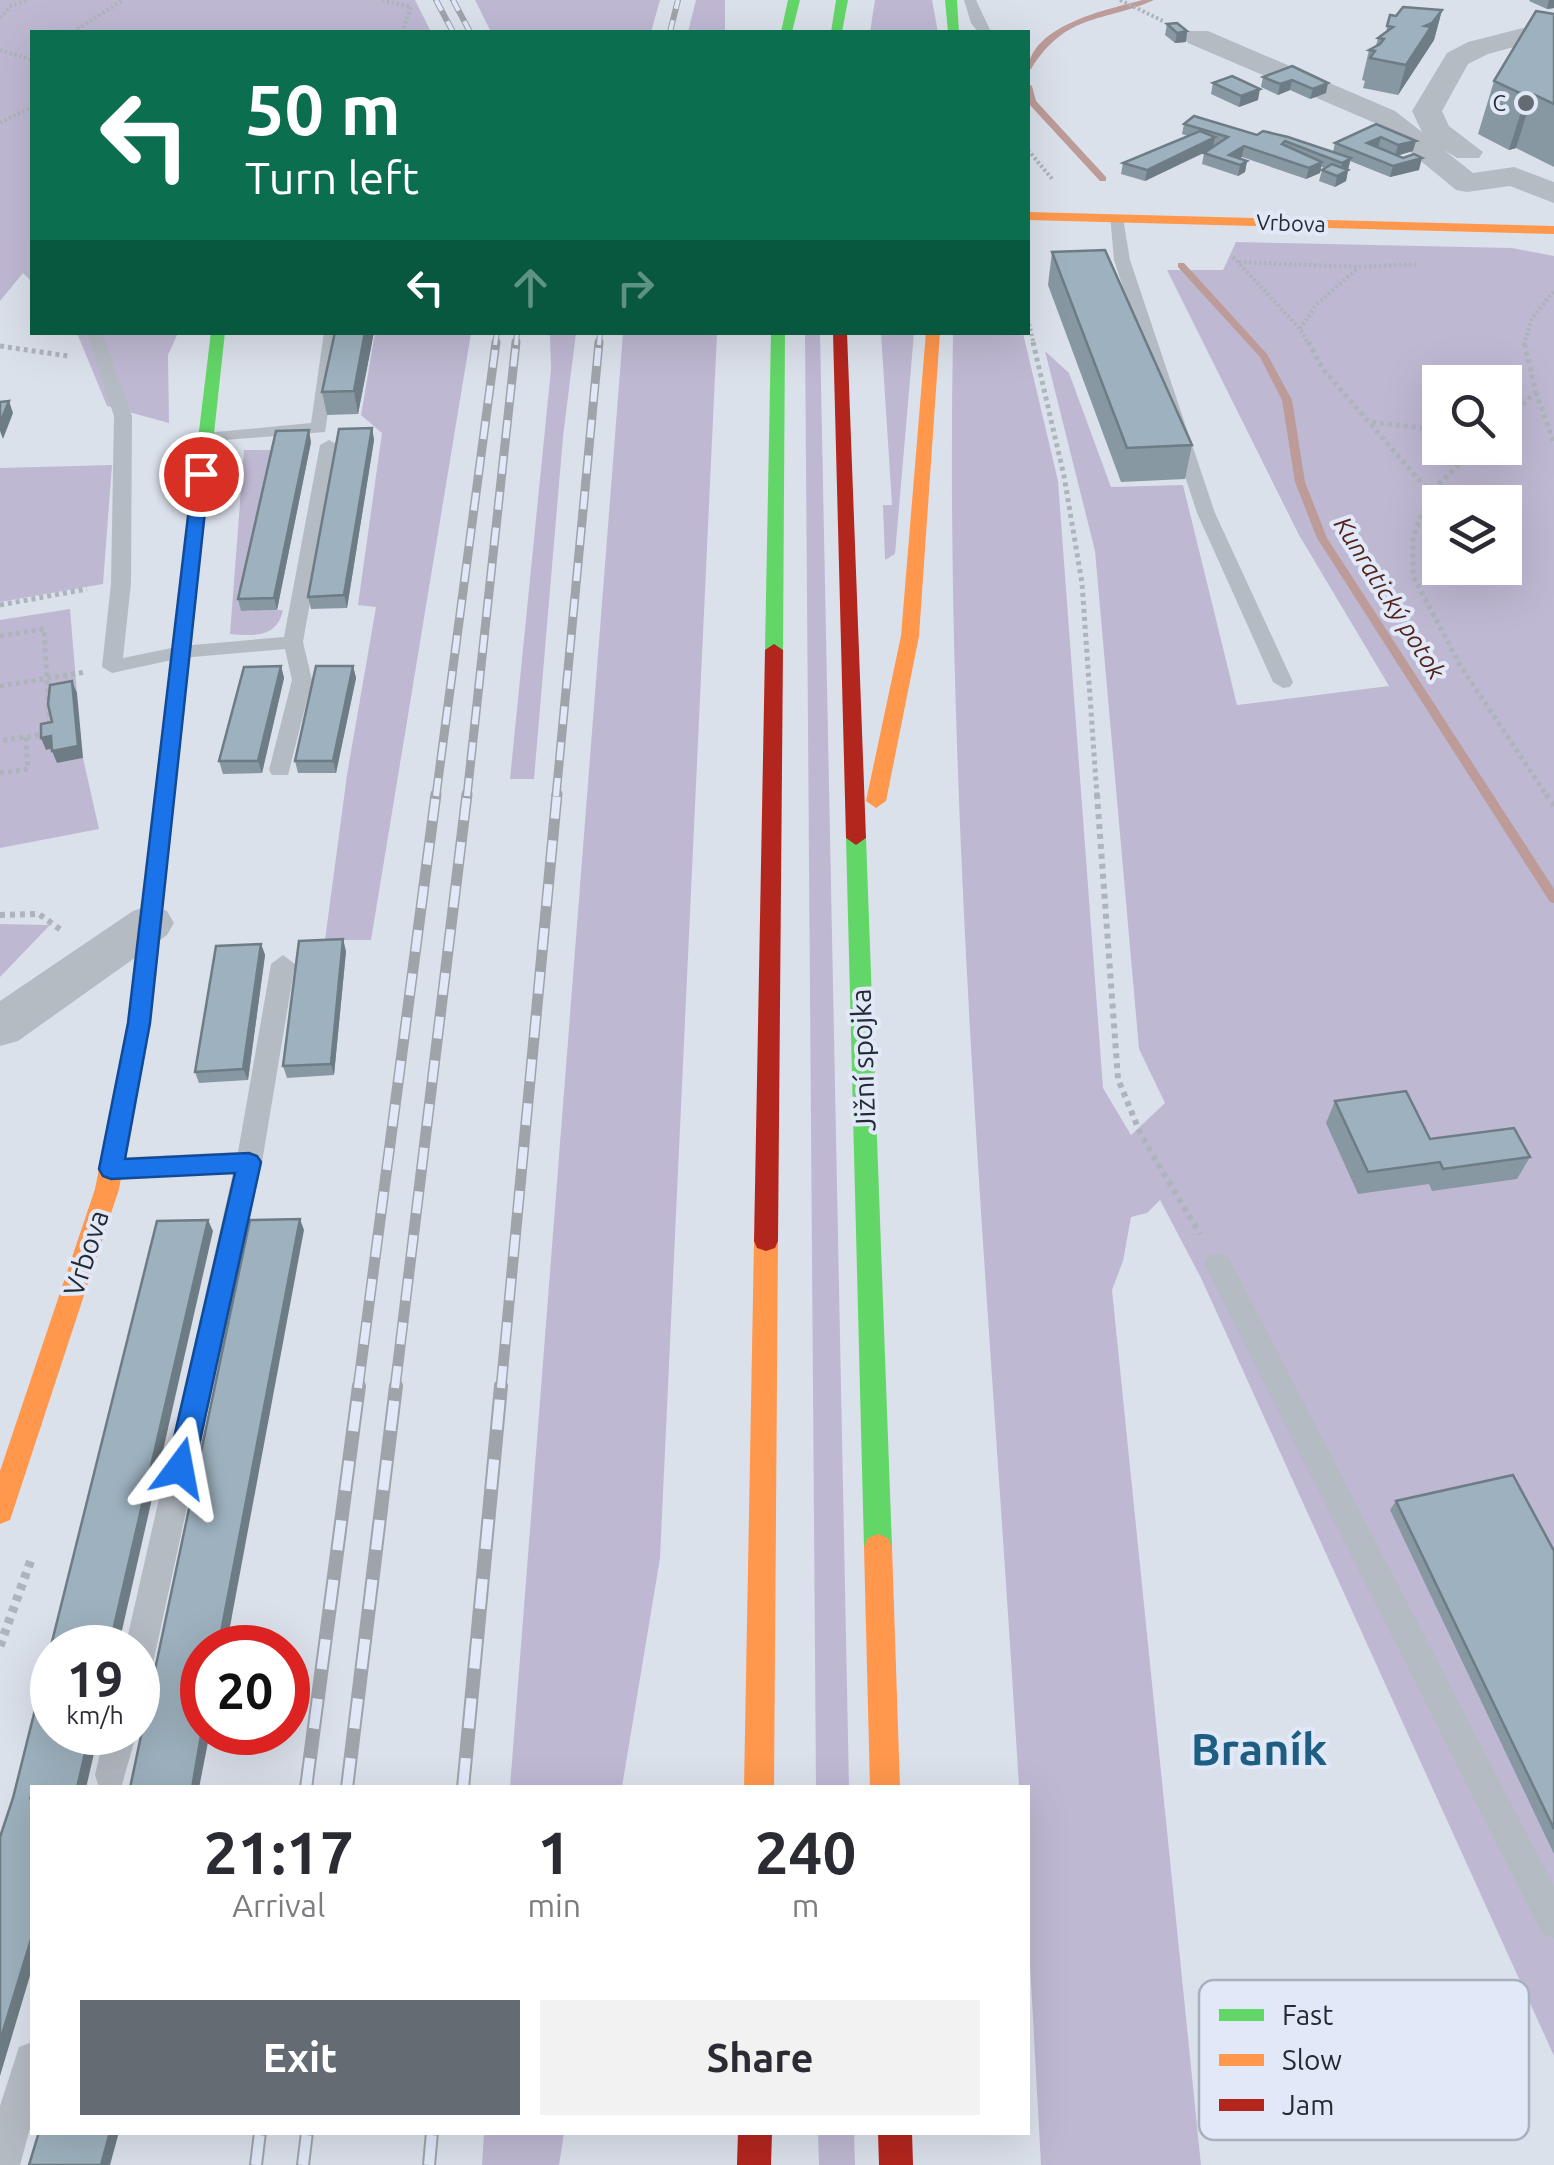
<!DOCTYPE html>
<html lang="en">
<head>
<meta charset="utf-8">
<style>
	:root { --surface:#fff; --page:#f2f2f3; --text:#2b2b33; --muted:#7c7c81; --accent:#646b73 }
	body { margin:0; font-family:Ubuntu,sans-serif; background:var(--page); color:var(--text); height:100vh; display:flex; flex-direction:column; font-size:38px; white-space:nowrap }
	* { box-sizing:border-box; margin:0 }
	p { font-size:32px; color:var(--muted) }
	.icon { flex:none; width:55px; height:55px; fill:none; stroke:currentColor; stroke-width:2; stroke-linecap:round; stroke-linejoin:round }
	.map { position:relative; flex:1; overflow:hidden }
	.sheet { position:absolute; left:30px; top:1785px; width:1000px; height:350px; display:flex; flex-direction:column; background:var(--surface); border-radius:0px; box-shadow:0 10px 40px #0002 }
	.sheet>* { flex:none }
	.hud { position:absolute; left:30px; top:30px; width:1000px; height:305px; border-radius:0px; box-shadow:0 10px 40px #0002; background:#0b6e4f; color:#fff; overflow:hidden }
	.tools { position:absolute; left:1422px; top:365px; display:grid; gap:20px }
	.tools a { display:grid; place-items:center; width:100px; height:100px; border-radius:0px; background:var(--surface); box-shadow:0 10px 40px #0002; font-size:50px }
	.speed { position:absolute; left:30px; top:1625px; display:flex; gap:20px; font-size:50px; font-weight:700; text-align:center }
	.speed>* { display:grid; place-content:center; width:130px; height:130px; border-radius:50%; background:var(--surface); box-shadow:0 10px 40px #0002; line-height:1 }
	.speed small { font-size:25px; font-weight:400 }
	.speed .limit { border:15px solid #d22; background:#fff; color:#111 }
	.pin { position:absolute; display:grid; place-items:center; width:85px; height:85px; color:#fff; margin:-42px; border:5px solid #fff; border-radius:50%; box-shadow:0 2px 10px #0007 }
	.me { position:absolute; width:110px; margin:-55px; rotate:13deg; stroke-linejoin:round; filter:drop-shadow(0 0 8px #0008) }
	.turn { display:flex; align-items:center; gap:35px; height:210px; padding:0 50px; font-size:45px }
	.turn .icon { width:130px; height:130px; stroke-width:2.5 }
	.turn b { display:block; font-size:70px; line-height:85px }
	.lanes { display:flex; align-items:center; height:95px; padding:0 50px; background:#0003; justify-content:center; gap:50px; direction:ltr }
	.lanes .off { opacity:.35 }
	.eta { display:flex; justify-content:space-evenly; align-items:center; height:170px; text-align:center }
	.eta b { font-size:60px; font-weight:700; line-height:70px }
	.button { display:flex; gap:20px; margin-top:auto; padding:20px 50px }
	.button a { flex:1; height:115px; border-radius:0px; background:var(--accent); color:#fff; font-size:40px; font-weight:700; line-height:115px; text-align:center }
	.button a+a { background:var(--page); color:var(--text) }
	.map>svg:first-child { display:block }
	.green { fill:#bfb8d3; fill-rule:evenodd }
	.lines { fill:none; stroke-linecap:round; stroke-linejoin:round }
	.stream { fill:#bc9b98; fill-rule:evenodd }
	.path-far3 { stroke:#aeb4bb; stroke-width:4; stroke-dasharray:2.5 2.5; stroke-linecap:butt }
	.path-far2 { stroke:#aeb4bb; stroke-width:5; stroke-dasharray:4 4; stroke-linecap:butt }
	.path-far1 { stroke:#aeb4bb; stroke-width:6; stroke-dasharray:5 5; stroke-linecap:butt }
	.path { stroke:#aeb4bb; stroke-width:9; stroke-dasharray:6 6; stroke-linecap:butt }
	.lane { fill:#b5bbc3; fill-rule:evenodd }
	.street { fill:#b5bbc3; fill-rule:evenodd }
	.fast { fill:#63d668; fill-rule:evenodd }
	.slow { fill:#ff974d; fill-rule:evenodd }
	.jam { fill:#b3261e; fill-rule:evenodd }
	.rail-far3-casing { stroke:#9fa4ab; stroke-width:6 }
	.rail-far2-casing { stroke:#9fa4ab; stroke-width:9 }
	.rail-far1-casing { stroke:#9fa4ab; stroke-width:11 }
	.rail-casing { stroke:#9fa4ab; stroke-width:14 }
	.rail-far3 { stroke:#e1e9f9; stroke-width:4; stroke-dasharray:12; stroke-linecap:butt }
	.rail-far2 { stroke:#e1e9f9; stroke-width:6; stroke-dasharray:18; stroke-linecap:butt }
	.rail-far1 { stroke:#e1e9f9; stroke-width:8; stroke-dasharray:22; stroke-linecap:butt }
	.rail { stroke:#e1e9f9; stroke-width:10; stroke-dasharray:30; stroke-linecap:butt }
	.wall { fill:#8798a3 }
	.shaded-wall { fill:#6e7c85 }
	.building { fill:#9db1be; stroke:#6e7c85; stroke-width:2.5 }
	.route { fill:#1a73e8; stroke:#114b97; stroke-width:2.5 }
	.poi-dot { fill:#646b73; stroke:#e1e9f9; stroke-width:4 }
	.labels { text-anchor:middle; stroke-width:8; stroke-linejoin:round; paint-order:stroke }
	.far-poi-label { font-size:22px; fill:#242c33; stroke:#e1e9f9; text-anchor:end }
	.far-street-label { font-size:22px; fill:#242c33; stroke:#e1e9f9 }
	.far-water-label { font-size:25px; font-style:italic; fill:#54241a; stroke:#e1e9f9 }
	.street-label { font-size:28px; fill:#242c33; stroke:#e1e9f9 }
	.near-district-label { font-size:45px; font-weight:bold; fill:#1d5e82; stroke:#e1e9f9 }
	.key { fill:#e1e9f9; stroke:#a8b0be; stroke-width:2.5 }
	.key-label { font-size:28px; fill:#242c33 }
</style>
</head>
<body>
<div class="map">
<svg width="1554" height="2165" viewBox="0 0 1554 2165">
	<rect width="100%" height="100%" fill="#dbe1eb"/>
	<g class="green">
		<path d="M0,0H415L431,32H32V282L23,273L0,301Z"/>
		<path d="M475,0H660L651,32H491Z"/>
		<path d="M696,0H725V32H688Z"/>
		<path d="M875,0H932L938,32H870Z"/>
		<path d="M1236,242L1512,248L1554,256V2056L1201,1278L1160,1200L1147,1213L1131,1217L1123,1261L1112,1290L1201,2165H1041L1028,1927V1788L1019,1787C990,1305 944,816 953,333H1023L1058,481L1103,1088L1131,1135L1165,1103L1139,1049L1095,551L1045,351L1069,373L1111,487L1183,485L1237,705L1389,686L1299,535L1167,270H1223ZM1440,382H1505V448H1440ZM1440,502H1505V568H1440Z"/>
		<path d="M77,333H178L168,355L169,423L107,406Z"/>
		<path d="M375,333H471L371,940H325L347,775L376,607L358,605L382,433L361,415Z"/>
		<path d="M550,333H576L563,437L534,779H510L551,369Z"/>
		<path d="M623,333H717L660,1558L622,1787H510Z"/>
		<path d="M805,333H820L849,1788L816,1787Z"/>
		<path d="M881,333H914L895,554L885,560L883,505H892Z"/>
		<path d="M244,450H277L241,611L283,610C277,638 254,636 230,634Z"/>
		<path d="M112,465L103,584L0,602V468Z"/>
		<path d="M70,609L77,693L55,697L47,750L56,748L57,763L83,758L99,829L0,848V620Z"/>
		<path d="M0,924L50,925L0,977Z"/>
		<path d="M484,2133H564L559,2165H482Z"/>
		<path d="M818,2133H854L855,2165H819Z"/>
	</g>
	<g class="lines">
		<g class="stream">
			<path d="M1143,0H1154C1102,23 1067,12 1031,69H1028C1032,25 1108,9 1143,0Z"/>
			<path d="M1028,84L1032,86L1036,101L1106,177V181H1100L1029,104Z"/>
			<path d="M1178,263H1184L1267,354L1292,400L1305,482L1327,538L1554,889V903L1550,902L1317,538L1295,482L1282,400L1260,357L1178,267Z"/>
		</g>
		<g class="path-far3">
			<path d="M382,0L411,7L402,32"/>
			<path d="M1120,0L1165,22"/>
			<path d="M0,18L11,6L29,0"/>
			<path d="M73,32L123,0"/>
			<path d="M0,50L32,60"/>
			<path d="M0,123L32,107"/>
			<path d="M1028,150L1053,180"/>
			<path d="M1233,257L1300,329L1309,345"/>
			<path d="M1239,262L1359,267L1417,264"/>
			<path d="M1028,319L1034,345"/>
			<path d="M1300,329L1316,305L1357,269"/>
			<path d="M1524,345L1532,318L1554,291"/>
		</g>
		<g class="path-far2">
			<path d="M1033,342L1064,476L1082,583L1097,796"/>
			<path d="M1308,342L1323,369L1430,493"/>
			<path d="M0,346L68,356"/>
			<path d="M1536,392L1554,443"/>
			<path d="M1505,421L1536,392L1524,342"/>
			<path d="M1372,422L1440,430"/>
			<path d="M1476,448L1430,493L1413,537V576L1460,665L1547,796"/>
			<path d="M0,605L87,589"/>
			<path d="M0,636L44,629L50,733L0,741"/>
			<path d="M0,686L86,672"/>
			<path d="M0,773L28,769L26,737"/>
		</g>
		<g class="path-far1">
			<path d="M1097,794L1118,1079L1141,1135L1200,1234"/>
			<path d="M1546,794L1554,806"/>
			<path d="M0,915L39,914L61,930"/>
		</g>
		<path class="path" d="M0,1646L32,1557"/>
		<g class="lane">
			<path d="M964,0H976L991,32H978L971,23Z"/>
			<path d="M1110,215L1123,218L1130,260L1215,513L1293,682L1290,687L1283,688L1273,682L1197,513L1114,260Z"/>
			<path d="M86,332H102L132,416L131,583L123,658L181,646L284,637L320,445L329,440L338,445L303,642L312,680L288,775H272L269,770L292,680L285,649L181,658L112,673L102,667L111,583L114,416Z"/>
			<path d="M324,332H340L325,432L199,442V434L205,433L311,423Z"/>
			<path d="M283,955L295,964L262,1162L154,1659L149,1670L138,1675V1648H125L233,1173L111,1180L102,1176L98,1169L102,1162L111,1158L238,1152L271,964Z"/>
			<path d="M1218,1253L1228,1256L1554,1886V1939L1542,1934L1204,1264L1208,1256Z"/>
			<path d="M105,1732H137L121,1788L99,1787L95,1775Z"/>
			<path d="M32,2042V2121L20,2165H0V2106L19,2047Z"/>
		</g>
		<g class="street">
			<path d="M1554,20V36L1488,54L1468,64L1442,111L1449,126L1483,152L1479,158H1457L1444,150L1473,173L1514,167L1554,182V203L1510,186L1467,192L1456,190L1375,123L1188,43L1184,37L1188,31H1208L1395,111L1422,132L1412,111L1447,53L1468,42Z"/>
			<path d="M150,905L167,911L174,923L167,935L18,1041L0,1046V1001L133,911Z"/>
		</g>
		<g class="fast">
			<path d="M788,0H800L792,32H781Z"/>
			<path d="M836,0H848L842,32H831Z"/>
			<path d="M945,0H957L959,32H948Z"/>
			<path d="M211,332H225L175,794L165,801L155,794Z"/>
			<path d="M771,332H785L783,650L774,656L765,650Z"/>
			<path d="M856,831L866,838L892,1547L888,1556L878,1560L868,1556L864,1547L846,838Z"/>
		</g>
		<g class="slow">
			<path d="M1028,212L1554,226V234L1028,220Z"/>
			<path d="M926,332H940L919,636L886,801L876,808L866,801L901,636Z"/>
			<path d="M165,787L175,794L150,1023L119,1189L13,1511L10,1520L0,1524V1471L95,1189L128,1023L155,794Z"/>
			<path d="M766,1231L775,1234L778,1241L774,1788H744L754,1241L757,1234Z"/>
			<path d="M878,1534L888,1538L892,1547L900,1788H870L864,1547L868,1538Z"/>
		</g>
		<g class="jam">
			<path d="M833,332H847L866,838L856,845L846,838Z"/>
			<path d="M774,644L783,650L778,1241L775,1248L766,1251L757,1248L754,1241L765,650Z"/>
			<path d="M738,2132H772L771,2165H737Z"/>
			<path d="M878,2132H912L913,2165H879Z"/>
		</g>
		<defs>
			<g id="rail-far3">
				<path d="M436,0L453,32"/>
				<path d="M453,0L470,32"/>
				<path d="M670,32L678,0"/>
				<path d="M495,345L497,332"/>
				<path d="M516,345L517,332"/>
				<path d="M599,345L600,332"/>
			</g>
			<g id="rail-far2">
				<path d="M436,796L496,342"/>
				<path d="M467,796L516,342"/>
				<path d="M556,796L599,342"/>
			</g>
			<g id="rail-far1">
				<path d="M358,1388L436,794"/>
				<path d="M395,1388L467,794"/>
				<path d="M501,1388L557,794"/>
			</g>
			<g id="rail">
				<path d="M306,1788L359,1386"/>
				<path d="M347,1788L396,1386"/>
				<path d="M463,1788L501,1386"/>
				<path d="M256,2165L260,2132"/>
				<path d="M303,2165L307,2132"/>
				<path d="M429,2165L432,2132"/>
			</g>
		</defs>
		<use href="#rail-far3" class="rail-far3-casing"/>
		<use href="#rail-far2" class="rail-far2-casing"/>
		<use href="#rail-far1" class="rail-far1-casing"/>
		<use href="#rail" class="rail-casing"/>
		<use href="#rail-far3" class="rail-far3"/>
		<use href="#rail-far2" class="rail-far2"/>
		<use href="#rail-far1" class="rail-far1"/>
		<use href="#rail" class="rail"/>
	</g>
	<g class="wall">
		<path d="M1530,0H1554V8L1547,9L1529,1Z"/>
		<path d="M1442,10L1434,40L1398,95L1363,88L1365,81L1362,80L1369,50L1376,46L1378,38L1386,32L1390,15L1396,16Z"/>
		<path d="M1554,14V167L1516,148L1509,150L1478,134L1494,81Z"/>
		<path d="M1167,24L1187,31L1186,42L1175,43L1165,35Z"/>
		<path d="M1292,66L1326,93L1310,99L1290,90L1278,95L1261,87L1263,77Z"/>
		<path d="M1213,83L1258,100L1239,107L1211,94Z"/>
		<path d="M1184,124L1257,135L1333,152L1335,143L1376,124L1413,151L1397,156L1419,170L1390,177L1350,161L1346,181L1335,187L1319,181L1322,170L1325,168L1321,167L1320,173L1306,179L1242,157L1239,158L1247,161L1245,172L1238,176L1202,164L1204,153L1145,181L1121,174L1123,163L1188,136L1182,134Z"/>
		<path d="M1052,252L1192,445L1185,479L1121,482L1048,285Z"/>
		<path d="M335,332H374L358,414L327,415L322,392Z"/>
		<path d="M372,428L374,440L347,608L311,609L308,597Z"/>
		<path d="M311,442L277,610L241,611L238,599Z"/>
		<path d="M281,666L284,678L262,773L223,774L219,761Z"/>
		<path d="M353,666L356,678L336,773H298L295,761Z"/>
		<path d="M261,944L265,955L248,1080L199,1083L195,1072Z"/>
		<path d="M346,951L334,1075L287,1078L283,1066Z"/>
		<path d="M1335,1101L1430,1139L1530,1157L1517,1179L1432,1191L1429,1184L1358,1194L1326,1123Z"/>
		<path d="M1396,1501L1554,1551V1854L1390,1510Z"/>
	</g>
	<g class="shaded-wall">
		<path d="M1549,0H1554V8L1547,9Z"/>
		<path d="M1442,10L1434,40L1398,95L1406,65L1425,26Z"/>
		<path d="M1187,31L1186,42L1175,43L1177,33Z"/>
		<path d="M1292,80L1290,90L1278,95L1280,84Z"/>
		<path d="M1328,83L1326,93L1310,99L1313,89Z"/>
		<path d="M1260,89L1258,100L1239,107L1241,96Z"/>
		<path d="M1533,94L1516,148L1509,150L1526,96Z"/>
		<path d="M1215,137L1213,148L1145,181L1147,170Z"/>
		<path d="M1381,137L1378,148L1367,143Z"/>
		<path d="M1416,141L1413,151L1395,156L1398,145Z"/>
		<path d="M1244,146L1242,157L1233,163L1229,155Z"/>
		<path d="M1351,158L1348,169L1339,174L1342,163Z"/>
		<path d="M1422,158L1419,170L1390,177L1393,166Z"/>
		<path d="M1247,161L1245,172L1238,176L1240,165Z"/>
		<path d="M1322,162L1320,173L1306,179L1309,168Z"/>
		<path d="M1348,170L1346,181L1335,187L1337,176Z"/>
		<path d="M365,332H374L358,414L354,391Z"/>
		<path d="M9,401L13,413L3,439L0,431V423Z"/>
		<path d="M372,428L374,440L347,608L344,595Z"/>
		<path d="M309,430L311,442L277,610L274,598Z"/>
		<path d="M281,666L284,678L262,773L258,761Z"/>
		<path d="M353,666L356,678L336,773L333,761Z"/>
		<path d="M72,681L77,693L83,758L57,763L52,751Z"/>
		<path d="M51,736L56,748L46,750L41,738Z"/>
		<path d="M343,939L346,951L334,1075L331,1064Z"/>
		<path d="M261,944L265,955L248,1080L243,1069Z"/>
		<path d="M300,1219L304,1230L226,1648H218Z"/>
		<path d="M208,1220L213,1231L118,1648H109Z"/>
		<path d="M90,1732H99L86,1788H77Z"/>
		<path d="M202,1732H210L199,1788H192Z"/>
		<path d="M32,1936V1969L0,2076V2041Z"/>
		<path d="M110,2132H119L110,2165H101Z"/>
	</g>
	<g class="building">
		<path d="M1403,7L1442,10L1432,23L1425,26L1431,27L1406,65L1370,58L1375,51L1369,50L1380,44L1384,39L1378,38L1393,27L1387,26L1390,15L1396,16Z"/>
		<path d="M1536,11L1554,14V104L1533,94L1526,96L1494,81Z"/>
		<path d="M1177,23L1187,31L1177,33L1167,24Z"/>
		<path d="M1292,66L1328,83L1313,89L1292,80L1280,84L1263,77Z"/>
		<path d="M1232,76L1260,89L1241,96L1213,83Z"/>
		<path d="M1194,116L1257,135L1263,131L1288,137L1351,158L1342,163L1285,141L1282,144L1322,162L1309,168L1244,146L1229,155L1247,161L1240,165L1204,153L1228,137L1184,124Z"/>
		<path d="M1376,124L1416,141L1398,145L1381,137L1367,143L1403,158L1414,154L1422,158L1393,166L1335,143Z"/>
		<path d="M1200,131L1215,137L1147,170L1123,163Z"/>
		<path d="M1332,164L1348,170L1337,176L1322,170Z"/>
		<path d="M1105,250L1192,445L1127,448L1052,252Z"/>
		<path d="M335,332H365L354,391L322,392Z"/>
		<path d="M9,401L0,423V402Z"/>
		<path d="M372,428L344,595L308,597L339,429Z"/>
		<path d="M309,430L274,598L238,599L276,431Z"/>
		<path d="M281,666L258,761H219L244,667Z"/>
		<path d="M316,666H353L333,761H295Z"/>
		<path d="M72,681L78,746L52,751L51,736L41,738V724L52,722L48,704L50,685Z"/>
		<path d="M343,939L331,1064L283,1066L299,941Z"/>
		<path d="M261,944L243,1069L195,1072L216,946Z"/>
		<path d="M1406,1091L1430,1139L1514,1128L1530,1157L1443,1169L1440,1162L1368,1172L1335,1101Z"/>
		<path d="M300,1219L218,1648H202V1730L192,1788H130L250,1220Z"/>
		<path d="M208,1220L109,1648H52V1732H90L77,1788H32V1798H29H32V1936L0,2041V1837L13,1798L157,1221Z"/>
		<path d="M1513,1475L1554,1551V1829L1396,1501Z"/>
		<path d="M39,2132H110L101,2165H29Z"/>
	</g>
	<path class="route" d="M201,469L209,474L150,1023L125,1159L249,1153L257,1156L261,1162L194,1468L190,1477L180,1480L171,1477L167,1468L235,1173L111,1179L103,1176L99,1169L128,1023L193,474Z"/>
	<circle class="poi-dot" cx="1526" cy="103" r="10"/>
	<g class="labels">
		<g class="far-poi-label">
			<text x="1506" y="111">C</text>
		</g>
		<g class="far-street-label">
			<text transform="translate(1291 223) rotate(2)" y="8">Vrbova</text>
		</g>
		<g class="far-water-label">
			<text transform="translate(1390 598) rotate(58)" y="9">Kunratický potok</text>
		</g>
		<g class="street-label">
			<text transform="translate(863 1060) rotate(-92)" y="10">Jižní spojka</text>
			<text transform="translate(86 1253) rotate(-72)" y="10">Vrbova</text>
		</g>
		<g class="near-district-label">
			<text x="1259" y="1765">Braník</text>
		</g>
	</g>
	<rect x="1199" y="1980" width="330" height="160" rx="15" class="key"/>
	<rect x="1219" y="2009" width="45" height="12" fill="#63d668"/>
	<rect x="1219" y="2054" width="45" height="12" fill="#ff974d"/>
	<rect x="1219" y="2099" width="45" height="12" fill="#b3261e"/>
	<g class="key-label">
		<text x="1282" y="2025">Fast</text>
		<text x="1282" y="2070">Slow</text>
		<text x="1282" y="2115">Jam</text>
	</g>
</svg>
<div class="tools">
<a><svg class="icon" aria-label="search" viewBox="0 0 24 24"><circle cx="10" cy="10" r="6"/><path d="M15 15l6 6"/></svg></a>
<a><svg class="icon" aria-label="layers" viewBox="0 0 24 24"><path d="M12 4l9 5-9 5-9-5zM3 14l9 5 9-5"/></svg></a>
</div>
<div class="speed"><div>19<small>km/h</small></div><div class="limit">20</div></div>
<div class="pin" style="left:201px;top:474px;background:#d93025"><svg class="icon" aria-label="arrive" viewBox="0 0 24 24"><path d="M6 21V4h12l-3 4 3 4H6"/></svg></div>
<svg class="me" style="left:180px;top:1468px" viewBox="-20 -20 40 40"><path d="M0-17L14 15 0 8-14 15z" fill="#1a73e8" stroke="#fff" stroke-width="4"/></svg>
<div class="hud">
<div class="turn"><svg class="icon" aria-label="left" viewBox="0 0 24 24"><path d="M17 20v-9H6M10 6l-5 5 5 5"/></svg><div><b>50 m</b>Turn left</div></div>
<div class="lanes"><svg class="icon" aria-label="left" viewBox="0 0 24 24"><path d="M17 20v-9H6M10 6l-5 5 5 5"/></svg><svg class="icon off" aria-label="ahead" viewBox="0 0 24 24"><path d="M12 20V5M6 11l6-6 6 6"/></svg><svg class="icon off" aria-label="right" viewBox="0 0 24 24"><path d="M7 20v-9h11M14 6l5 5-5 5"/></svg></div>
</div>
<section class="sheet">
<div class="eta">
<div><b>21:17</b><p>Arrival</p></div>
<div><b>1</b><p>min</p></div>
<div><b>240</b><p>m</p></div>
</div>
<div class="button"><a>Exit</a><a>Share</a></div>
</section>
</div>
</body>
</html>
